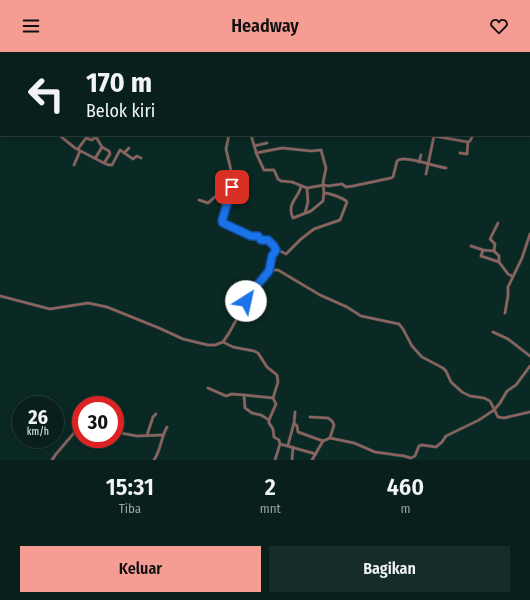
<!DOCTYPE html>
<html lang="id">
<head>
<meta charset="utf-8">
<style>
	:root { --surface:#081f1b; --page:#162c28; --text:#f1f3f6; --muted:#98a2a3; --line:#293d3a; --accent:#f59c93 }
	body { margin:0; font-family:"Fira Sans Condensed",sans-serif; background:var(--page); color:var(--text); height:100vh; display:flex; flex-direction:column; font-size:15px; white-space:nowrap }
	* { box-sizing:border-box; margin:0 }
	p { font-size:13px; color:var(--muted) }
	.icon { flex:none; width:22px; height:22px; fill:none; stroke:currentColor; stroke-width:2; stroke-linecap:round; stroke-linejoin:round }
	.map { position:relative; height:408px; overflow:hidden }
	.details { display:flex; flex-direction:column; background:var(--surface); flex:1 }
	.details>* { flex:none }
	.top-card { position:absolute; left:0px; top:0px; width:530px; height:84px; box-shadow:0 2px 10px #0003,0 0 0 1px var(--line); background:#081f1b; color:var(--text); overflow:hidden }
	.speed { position:absolute; left:12px; top:344px; display:flex; gap:8px; font-size:20px; font-weight:700; text-align:center }
	.speed>* { display:grid; place-content:center; width:52px; height:52px; border-radius:50%; background:var(--surface); box-shadow:0 2px 10px #0003,0 0 0 1px var(--line); line-height:1 }
	.speed small { font-size:10px; font-weight:400 }
	.speed .limit { border:6px solid #d22; background:#fff; color:#111 }
	.pin { position:absolute; display:grid; place-items:center; width:34px; height:34px; color:#fff; margin:-17px; border-radius:8px; box-shadow:0 2px 6px #0006 }
	.me { position:absolute; width:44px; margin:-22px; rotate:35deg; stroke-linejoin:round; filter:drop-shadow(0 0 3px #0008) }
	.turn { display:flex; align-items:center; gap:14px; height:84px; padding:0 20px; font-size:18px }
	.turn .icon { width:52px; height:52px; stroke-width:2.5 }
	.turn b { display:block; font-size:28px; line-height:34px }
	.eta { display:flex; justify-content:space-evenly; align-items:center; height:68px; text-align:center }
	.eta b { font-size:24px; font-weight:600; line-height:28px }
	.primary-button { display:flex; gap:8px; margin-top:auto; padding:8px 20px }
	.primary-button a { flex:1; height:46px; border-radius:0px; background:var(--accent); color:#111; font-size:16px; font-weight:600; line-height:46px; text-align:center }
	.primary-button a+a { background:var(--page); color:var(--text) }
	header { display:flex; justify-content:space-between; align-items:center; height:52px; padding:0 20px; background:var(--accent); color:#111; font-size:18px; font-weight:600 }
	.map>svg:first-child { display:block }
	.lines { fill:none; stroke-linecap:round; stroke-linejoin:round }
	.street-casing { stroke:#27443f; stroke-width:3.5 }
	.street { stroke:#8c635f; stroke-width:2.5 }
	.route-casing { stroke:#114b97; stroke-width:10 }
	.route { stroke:#1a73e8; stroke-width:7 }
</style>
</head>
<body>
<header><svg class="icon" aria-label="menu" viewBox="0 0 24 24"><path d="M4 6h16M4 12h16M4 18h16"/></svg>Headway<svg class="icon" aria-label="heart" viewBox="0 0 24 24"><path d="M12 20l-8-8c-3-5 5-10 8-4 3-6 11-1 8 4z"/></svg></header>
<div class="map">
<svg width="530" height="408" viewBox="0 0 530 408">
	<rect width="100%" height="100%" fill="#0a2924"/>
	<g class="lines">
		<defs>
			<g id="street">
				<path d="M37,0H42"/>
				<path d="M127,0L128,1"/>
				<path d="M200,0L201,1"/>
				<path d="M328,0L330,1"/>
				<path d="M372,0L380,1"/>
				<path d="M9,1V0"/>
				<path d="M20,1V0"/>
				<path d="M53,1V0"/>
				<path d="M137,1V0"/>
				<path d="M249,1V0"/>
				<path d="M529,46H530"/>
				<path d="M0,47L1,48"/>
				<path d="M59,83L75,96L94,106L96,105L102,95L96,85L92,88L86,86L78,97"/>
				<path d="M229,83L226,97L232,123V135L222,170L225,173L251,184H258L261,189L268,188L274,194L276,198"/>
				<path d="M251,83L257,103L264,118H274L278,127L281,129L292,130L307,136L324,133L328,134L342,132L346,135L353,134L391,126L393,125L397,109C403,102 435,115 446,116"/>
				<path d="M254,94L267,91"/>
				<path d="M102,95L109,99L110,102L104,111L109,113H112L120,98L133,107L137,104L141,106"/>
				<path d="M124,101L129,96"/>
				<path d="M256,101L282,96L311,99L321,98L326,116L323,131L324,141C329,141 344,146 347,150L340,168L314,177L301,187L286,202L278,198L274,199L269,218"/>
				<path d="M460,101L467,102L468,90"/>
				<path d="M94,106L104,111"/>
				<path d="M419,110L421,103"/>
				<path d="M74,113L80,99"/>
				<path d="M426,122L434,84L468,90L470,89L473,83"/>
				<path d="M301,134C299,146 286,151 293,166L311,159L323,149L324,141"/>
				<path d="M199,148L208,151L216,144L230,145"/>
				<path d="M305,161L308,150L307,136"/>
				<path d="M471,194L483,198L494,199L499,204V210"/>
				<path d="M483,198L481,204L499,210L508,222L512,224"/>
				<path d="M494,199L495,192L490,187L498,171"/>
				<path d="M0,244L50,257L88,251L107,255L159,276L183,287L208,293H215L223,290L229,281L250,243L269,219L273,218H278L320,243L347,255L361,264L399,272L403,277L412,294L422,305L443,316L446,319L451,330L462,340L470,344L484,346L490,349L498,365L504,366L530,360"/>
				<path d="M505,261L508,244V235L522,206L530,182"/>
				<path d="M493,280L508,287L530,304"/>
				<path d="M223,290L233,295L254,299L258,301L267,315L277,323L278,330L273,346L276,352L269,368"/>
				<path d="M208,336L226,344L232,342L244,343L245,356L252,361L261,363L269,368V371L273,377L274,385L279,388L280,392L316,402"/>
				<path d="M244,343L273,346"/>
				<path d="M295,360L294,371L297,374L298,380L323,389"/>
				<path d="M310,365L328,366L332,369L334,373L330,386"/>
				<path d="M115,380L137,384L163,383"/>
				<path d="M147,383L153,365L156,362"/>
				<path d="M288,393L294,371"/>
				<path d="M52,408L56,402L74,381L76,378L77,369H81"/>
				<path d="M154,408C161,398 161,385 167,375"/>
				<path d="M275,408L280,392"/>
				<path d="M292,408L293,395"/>
				<path d="M312,408L323,389L330,386L354,391L375,400L404,404L411,406L415,404L419,394L422,393L436,395L442,390L446,384L479,368L494,358L500,351L507,339L516,333L530,314"/>
			</g>
		</defs>
		<use href="#street" class="street-casing"/>
		<use href="#street" class="street"/>
	</g>
	<g class="lines">
		<defs>
			<path id="route" d="M232,135L222,169L223,171L251,184H258L261,188H268L274,194L276,198L272,204L269,219L253,238L246,249"/>
		</defs>
		<use href="#route" class="route-casing"/>
		<use href="#route" class="route"/>
	</g>
</svg>
<div class="speed"><div>26<small>km/h</small></div><div class="limit">30</div></div>
<div class="pin" style="left:232px;top:135px;background:#d93025"><svg class="icon" aria-label="arrive" viewBox="0 0 24 24"><path d="M6 21V4h12l-3 4 3 4H6"/></svg></div>
<svg class="me" style="left:246px;top:249px" viewBox="-20 -20 40 40"><circle r="19" fill="#fff"/><path d="M0-13L10 11 0 6-10 11z" fill="#1a73e8"/></svg>
<div class="top-card">
<div class="turn"><svg class="icon" aria-label="left" viewBox="0 0 24 24"><path d="M17 20v-9H6M10 6l-5 5 5 5"/></svg><div><b>170 m</b>Belok kiri</div></div>
</div>
</div>
<section class="details">
<div class="eta">
<div><b>15:31</b><p>Tiba</p></div>
<div><b>2</b><p>mnt</p></div>
<div><b>460</b><p>m</p></div>
</div>
<div class="primary-button"><a>Keluar</a><a>Bagikan</a></div>
</section>
</body>
</html>
